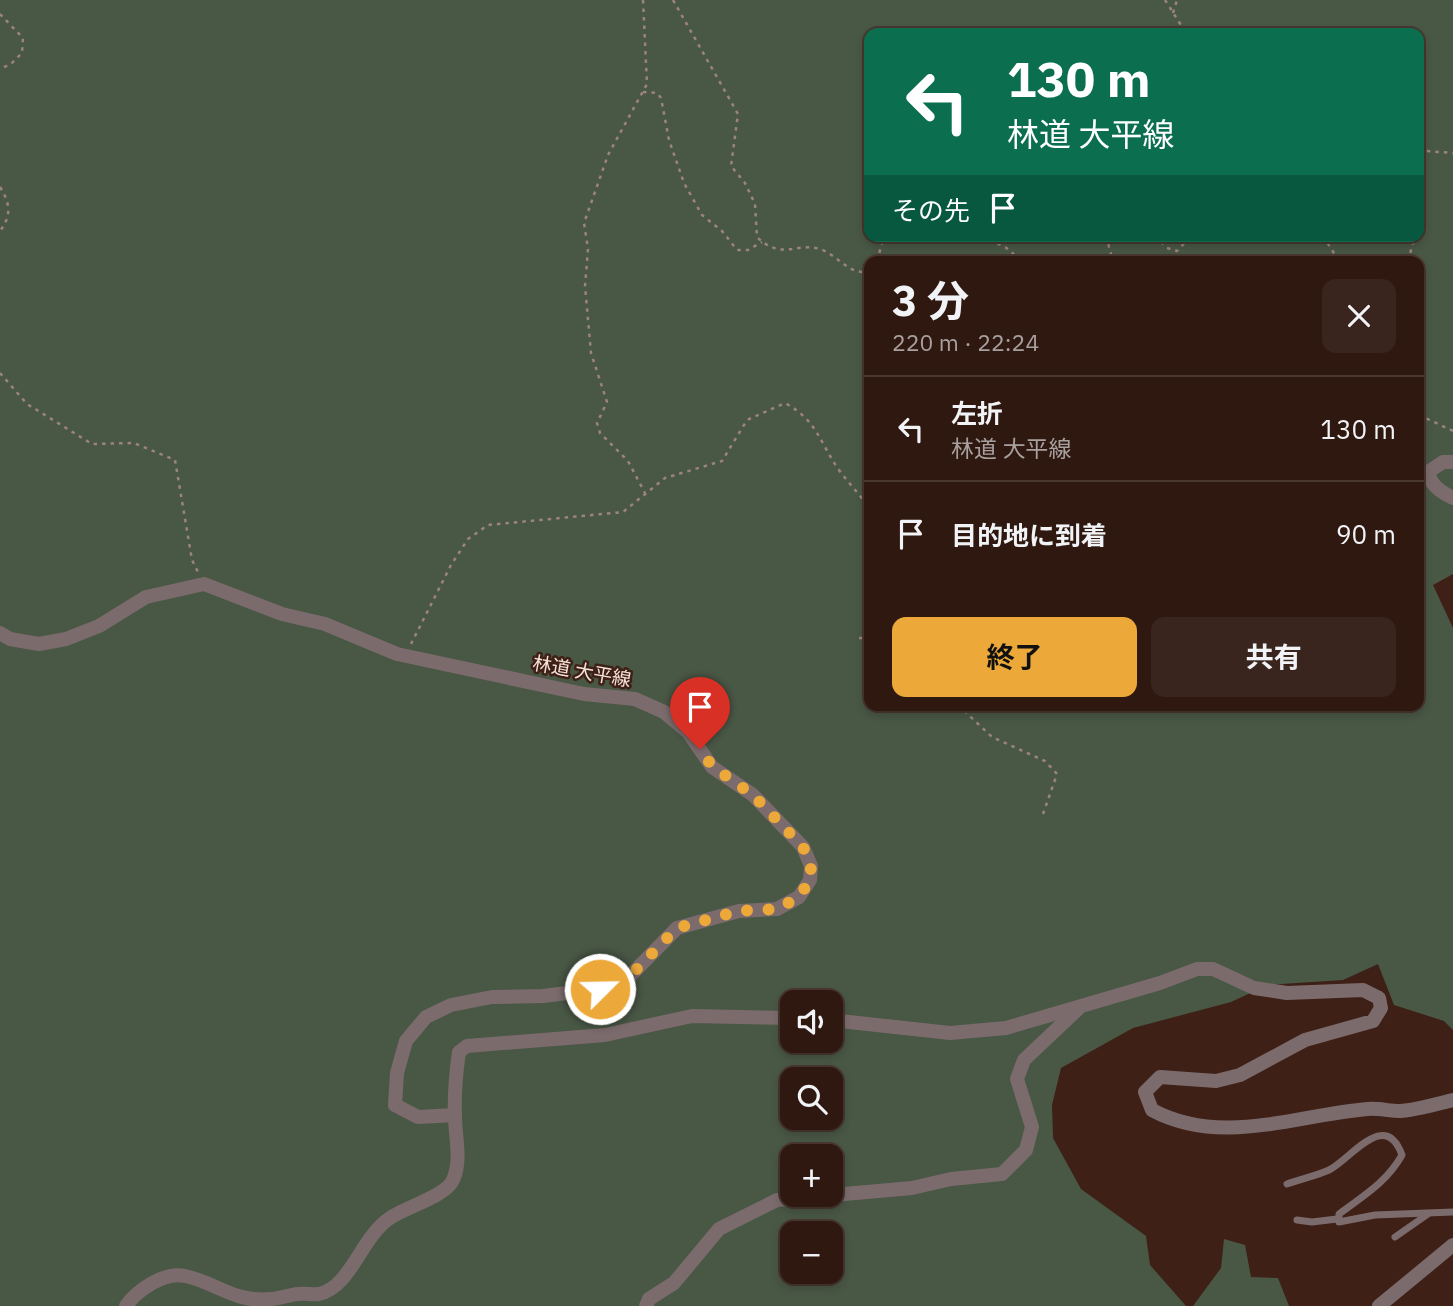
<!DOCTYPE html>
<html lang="ja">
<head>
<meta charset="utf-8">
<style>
	:root { --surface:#2e1810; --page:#3a251e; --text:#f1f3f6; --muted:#a7a09f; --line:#493730; --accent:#eca93a }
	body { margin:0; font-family:"IBM Plex Sans","Noto Sans JP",sans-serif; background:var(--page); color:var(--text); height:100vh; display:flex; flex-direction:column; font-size:26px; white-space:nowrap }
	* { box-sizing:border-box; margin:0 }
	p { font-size:23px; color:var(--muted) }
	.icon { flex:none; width:38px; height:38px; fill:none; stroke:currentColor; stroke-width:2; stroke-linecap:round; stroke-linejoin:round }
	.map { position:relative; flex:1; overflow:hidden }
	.drawer { position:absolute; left:864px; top:256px; width:560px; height:455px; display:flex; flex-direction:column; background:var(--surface); border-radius:14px; box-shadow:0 4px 10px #0003,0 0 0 2px var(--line) }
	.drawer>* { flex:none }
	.banner { position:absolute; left:864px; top:28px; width:560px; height:214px; border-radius:14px; box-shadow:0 4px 10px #0003,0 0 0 2px var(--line); background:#0b6e4f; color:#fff; overflow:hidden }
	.tools { position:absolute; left:780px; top:990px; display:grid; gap:14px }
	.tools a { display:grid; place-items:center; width:63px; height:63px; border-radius:14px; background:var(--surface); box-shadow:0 4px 10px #0003,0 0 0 2px var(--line); font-size:35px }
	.pin { position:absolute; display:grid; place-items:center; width:60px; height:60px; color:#fff; margin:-72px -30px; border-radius:50% 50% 50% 0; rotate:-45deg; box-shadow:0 0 7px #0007 }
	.pin .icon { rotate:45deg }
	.me { position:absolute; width:77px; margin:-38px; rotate:67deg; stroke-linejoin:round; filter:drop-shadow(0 0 5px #0008) }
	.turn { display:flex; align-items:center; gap:24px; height:147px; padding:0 28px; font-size:32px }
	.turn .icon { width:91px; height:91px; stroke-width:2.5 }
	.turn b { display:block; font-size:49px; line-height:60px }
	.then { display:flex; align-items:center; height:66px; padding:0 28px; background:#0003; gap:14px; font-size:26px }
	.round { display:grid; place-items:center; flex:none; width:74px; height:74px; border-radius:14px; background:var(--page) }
	.head { display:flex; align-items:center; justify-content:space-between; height:119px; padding:0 28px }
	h1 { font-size:42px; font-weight:700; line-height:52px }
	.primary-button { display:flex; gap:14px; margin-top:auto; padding:14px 28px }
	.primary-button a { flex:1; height:80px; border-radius:14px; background:var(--accent); color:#111; font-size:28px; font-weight:700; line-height:80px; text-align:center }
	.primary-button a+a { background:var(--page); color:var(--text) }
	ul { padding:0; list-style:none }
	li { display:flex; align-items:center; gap:21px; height:105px; padding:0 28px; border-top:2px solid var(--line) }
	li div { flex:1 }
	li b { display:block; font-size:26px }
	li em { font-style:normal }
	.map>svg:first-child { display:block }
	.green { fill:#495745; fill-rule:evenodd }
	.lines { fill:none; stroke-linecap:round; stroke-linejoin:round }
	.path { stroke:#9c847b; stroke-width:2.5; stroke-dasharray:3.5 5; stroke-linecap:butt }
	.lane { stroke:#7c6b6c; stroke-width:7 }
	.street { stroke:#7c6b6c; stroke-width:14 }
	.route { stroke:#eca93a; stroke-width:12; stroke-dasharray:0 21.6 }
	.labels { text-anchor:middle; stroke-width:5; stroke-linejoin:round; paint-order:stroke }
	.street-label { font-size:19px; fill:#f6e2da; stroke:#3e2016 }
</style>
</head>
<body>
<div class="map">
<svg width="1453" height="1306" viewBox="0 0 1453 1306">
	<rect width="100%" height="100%" fill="#3e2016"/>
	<g class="green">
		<path d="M0,0H1453V574L1433,585L1453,628V1030L1444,1021L1394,1005L1378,964L1343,980L1268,985L1231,1002L1133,1028L1061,1068L1052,1105L1053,1138L1081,1189L1146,1236L1150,1265L1186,1306H0ZM870,33H1419V236H870ZM870,261H1419V705H870ZM793,1003H831V1041H793ZM793,1080H831V1118H793ZM793,1157H831V1195H793ZM793,1234H831V1272H793Z"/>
		<path d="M1224,1239L1245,1245L1251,1277L1278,1278L1289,1306H1193L1221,1268Z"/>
	</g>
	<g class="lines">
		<g class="path">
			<path d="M643,0L647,84L608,155L584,223L588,249L585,286L591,353L607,402L597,423L600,433L628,461L645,493"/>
			<path d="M673,0L738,114L731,166L745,183L755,204L757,237C782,261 795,242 820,249C838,255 850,277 870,271"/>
			<path d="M1165,0L1186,33"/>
			<path d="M1173,13L1177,0"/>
			<path d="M0,14L23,38L22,53L11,64L0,69"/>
			<path d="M643,92L657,93L661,98L669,140L684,183L702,215L722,231L737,250H748L762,242"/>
			<path d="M1419,154L1426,151L1453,153"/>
			<path d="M0,187C10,203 12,215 0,231"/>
			<path d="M973,236C990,242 1009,243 1018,261"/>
			<path d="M1106,236L1113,261"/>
			<path d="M1155,236L1167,248L1177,251L1191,236"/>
			<path d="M1323,236L1339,261"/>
			<path d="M877,261L884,236"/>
			<path d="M1408,261L1415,236"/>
			<path d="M0,373L27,404L92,444L134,443L175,460L192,560L198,572"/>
			<path d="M1419,415L1453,431"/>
			<path d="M859,638H870"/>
			<path d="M411,644L451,565L468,539L488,525L623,512L665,478L722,461L747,420L785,403C818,421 819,442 839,470C849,484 861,495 870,510"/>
			<path d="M958,705L992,737L1045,761L1057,774L1043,814"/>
		</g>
		<g class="lane">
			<path d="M1287,1184C1300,1179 1316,1176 1329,1170C1351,1159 1385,1108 1402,1155C1387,1182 1363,1196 1339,1214V1222L1375,1215L1453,1212"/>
			<path d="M1297,1220L1312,1222L1337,1219"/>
			<path d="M1395,1237L1428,1214"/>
		</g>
		<g class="street">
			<path d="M1453,462H1443L1428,472C1431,486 1441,492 1453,498"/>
			<path d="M0,633L10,639L39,644L66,639L99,626L146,597L204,584L282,614L325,624L397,654L584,694L635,699L664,712L688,732L712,767L753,795L803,847L811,866L810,880L799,897L777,909L739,911L677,928L625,981L599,989L543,996L492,997L451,1005L426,1017L406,1041L397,1073L395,1105L418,1117L455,1115"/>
			<path d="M831,1020L950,1033L1006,1028L1160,983L1197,969H1213L1254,988L1287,993L1363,990L1379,998L1381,1008L1373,1021L1305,1040L1240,1075L1216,1081L1160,1077L1145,1092L1152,1110C1221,1147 1295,1115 1368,1109C1378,1108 1389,1111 1400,1111C1417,1110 1436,1104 1453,1100"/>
			<path d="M126,1306C137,1290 165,1271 185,1276C218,1283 233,1303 272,1299C281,1298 289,1295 298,1294C305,1293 313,1295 319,1294C351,1287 361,1237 390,1218C406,1207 446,1196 453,1180C462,1160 455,1137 455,1116C454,1095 456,1073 459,1052L467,1046L605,1035L692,1016L793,1018"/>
			<path d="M646,1306L649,1299L674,1283L719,1229L777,1200L912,1188L951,1179L1002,1174L1026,1150L1032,1127L1017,1079L1024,1060L1079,1008"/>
			<path d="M1379,1306L1453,1245"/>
		</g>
	</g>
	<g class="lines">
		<path class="route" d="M600,989L625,981L677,928L739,911L777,909L799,897L810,880L811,866L803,847L753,795L712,766L700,749"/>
	</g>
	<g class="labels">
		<g class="street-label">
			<text transform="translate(582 671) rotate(10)" y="7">林道 大平線</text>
		</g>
	</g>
</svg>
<div class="tools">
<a><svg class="icon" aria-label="sound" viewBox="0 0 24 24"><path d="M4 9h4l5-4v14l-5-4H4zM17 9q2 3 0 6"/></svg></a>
<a><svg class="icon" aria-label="search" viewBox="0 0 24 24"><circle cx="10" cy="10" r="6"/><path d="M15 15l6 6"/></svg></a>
<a>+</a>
<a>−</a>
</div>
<div class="pin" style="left:700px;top:749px;background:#d93025"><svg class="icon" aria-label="arrive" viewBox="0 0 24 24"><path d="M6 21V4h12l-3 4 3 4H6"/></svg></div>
<svg class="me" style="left:600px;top:989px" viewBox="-20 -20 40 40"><circle r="17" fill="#eca93a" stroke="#fff" stroke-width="3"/><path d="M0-11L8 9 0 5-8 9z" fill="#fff"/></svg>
<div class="banner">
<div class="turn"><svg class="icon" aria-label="left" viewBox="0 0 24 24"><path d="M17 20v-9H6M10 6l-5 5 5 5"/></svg><div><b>130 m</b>林道 大平線</div></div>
<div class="then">その先<svg class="icon" aria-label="arrive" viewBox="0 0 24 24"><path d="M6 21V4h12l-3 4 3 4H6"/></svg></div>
</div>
<section class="drawer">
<div class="head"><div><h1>3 分</h1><p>220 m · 22:24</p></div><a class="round"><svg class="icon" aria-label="close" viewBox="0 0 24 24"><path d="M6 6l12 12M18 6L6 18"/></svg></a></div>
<ul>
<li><svg class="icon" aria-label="left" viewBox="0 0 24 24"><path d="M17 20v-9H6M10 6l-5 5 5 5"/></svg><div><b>左折</b><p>林道 大平線</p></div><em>130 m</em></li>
<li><svg class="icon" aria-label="arrive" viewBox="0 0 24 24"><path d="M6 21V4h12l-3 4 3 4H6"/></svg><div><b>目的地に到着</b></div><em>90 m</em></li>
</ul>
<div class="primary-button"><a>終了</a><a>共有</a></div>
</section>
</div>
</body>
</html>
